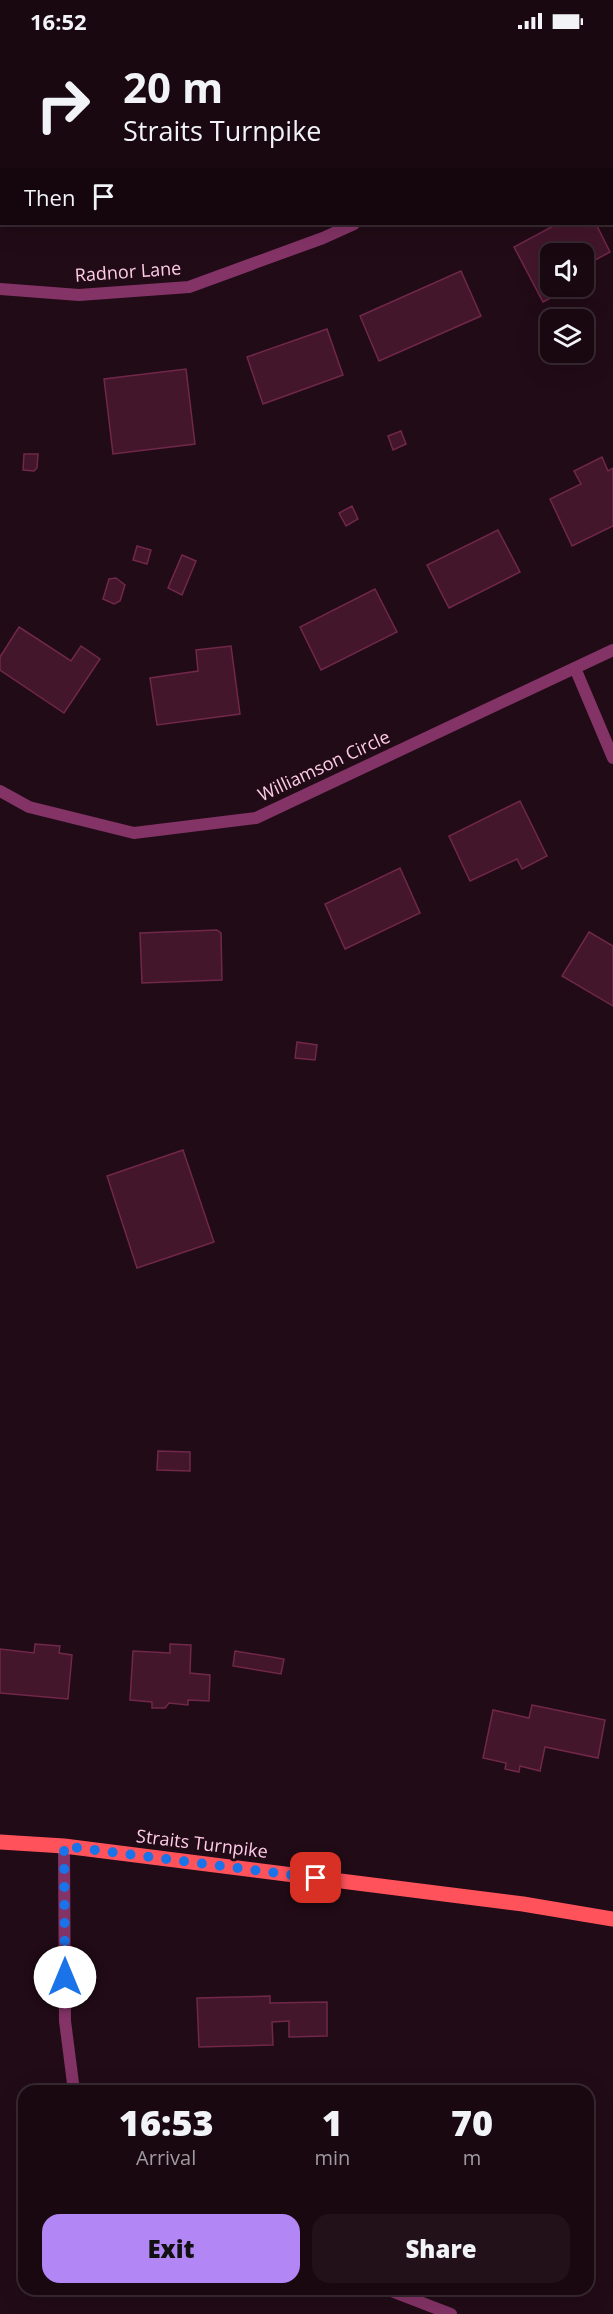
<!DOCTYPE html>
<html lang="en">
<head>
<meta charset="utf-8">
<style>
	:root { --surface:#190810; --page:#221119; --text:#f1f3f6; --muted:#9f9a9f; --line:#372930; --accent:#b386f6 }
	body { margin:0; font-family:"Open Sans",sans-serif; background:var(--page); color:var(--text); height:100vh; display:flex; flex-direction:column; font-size:22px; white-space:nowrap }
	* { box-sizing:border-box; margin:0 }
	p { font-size:20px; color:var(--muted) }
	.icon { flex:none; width:33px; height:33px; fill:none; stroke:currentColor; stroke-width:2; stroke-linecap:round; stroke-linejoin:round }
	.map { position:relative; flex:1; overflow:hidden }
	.side { position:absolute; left:18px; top:2043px; width:576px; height:210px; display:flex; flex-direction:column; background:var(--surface); border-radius:18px; box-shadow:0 6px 24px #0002,0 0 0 2px var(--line) }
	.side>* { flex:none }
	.banner { position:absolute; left:0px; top:0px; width:614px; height:183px; box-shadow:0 6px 24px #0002,0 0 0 2px var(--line); background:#190810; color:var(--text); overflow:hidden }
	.controls { position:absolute; left:540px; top:201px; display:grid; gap:12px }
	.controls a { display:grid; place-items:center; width:54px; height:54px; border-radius:12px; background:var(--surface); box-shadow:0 6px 24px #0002,0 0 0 2px var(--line); font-size:30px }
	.pin { position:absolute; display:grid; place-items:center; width:51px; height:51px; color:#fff; margin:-26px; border-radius:12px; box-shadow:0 3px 9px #0006 }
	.me { position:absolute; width:66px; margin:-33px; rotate:0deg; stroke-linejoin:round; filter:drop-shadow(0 0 4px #0008) }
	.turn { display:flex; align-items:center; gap:21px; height:126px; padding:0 24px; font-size:27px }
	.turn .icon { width:78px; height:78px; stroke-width:2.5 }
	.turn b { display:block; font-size:42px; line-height:51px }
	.then { display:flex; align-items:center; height:57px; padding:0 24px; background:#0003; gap:12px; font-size:22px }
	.eta { display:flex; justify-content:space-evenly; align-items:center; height:102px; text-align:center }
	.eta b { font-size:36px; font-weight:800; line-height:42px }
	.action { display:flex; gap:12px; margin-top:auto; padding:12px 24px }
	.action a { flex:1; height:69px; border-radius:18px; background:var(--accent); color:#111; font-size:24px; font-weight:800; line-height:69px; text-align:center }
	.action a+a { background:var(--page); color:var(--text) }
	.status { display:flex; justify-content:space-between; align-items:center; height:42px; padding:0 30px; background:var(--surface); direction:ltr }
	.status svg { height:16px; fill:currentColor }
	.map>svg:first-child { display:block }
	.building { fill:#43162b; stroke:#70274a; stroke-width:1.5 }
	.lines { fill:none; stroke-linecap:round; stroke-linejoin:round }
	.minor { stroke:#833366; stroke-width:12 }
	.primary { stroke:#ff525b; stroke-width:15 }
	.route { stroke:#1a73e8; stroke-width:10; stroke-dasharray:0 18 }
	.labels { text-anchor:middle; stroke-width:6; stroke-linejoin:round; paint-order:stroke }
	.street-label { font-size:18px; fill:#ffcbe8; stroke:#210b16 }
</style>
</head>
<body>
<div class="status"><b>16:52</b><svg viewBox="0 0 49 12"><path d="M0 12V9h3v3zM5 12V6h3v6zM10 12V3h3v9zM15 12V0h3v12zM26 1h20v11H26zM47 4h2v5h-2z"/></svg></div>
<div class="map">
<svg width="613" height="2272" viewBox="0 0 613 2272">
	<rect width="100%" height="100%" fill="#210b16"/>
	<g class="building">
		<path d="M436,0H502L498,2Z"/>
		<path d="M557,182H596L610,210L584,224V212H550V244H564L566,248L543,260L514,205Z"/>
		<path d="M461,229L481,274L379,319L360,274Z"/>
		<path d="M327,287L343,333L263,362L247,315Z"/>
		<path d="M186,327L195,402L113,412L104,337Z"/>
		<path d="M401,389L406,402L393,408L388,394Z"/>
		<path d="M24,412H38L37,426L34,429L23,428Z"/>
		<path d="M602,415L608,429L613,426V484L572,504L550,457L581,442L574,429Z"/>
		<path d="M352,464L358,477L346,484L339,471Z"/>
		<path d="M498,488L520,530L449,566L427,523Z"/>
		<path d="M137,504L151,508L147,522L133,518Z"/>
		<path d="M182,513L196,519L182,553L168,546Z"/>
		<path d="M116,536L125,543L120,559L114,562L103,557L109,537Z"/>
		<path d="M375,547L397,590L321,628L300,585Z"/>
		<path d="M19,585L71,619L81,604L100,617L64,671L0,628V615Z"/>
		<path d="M231,604L240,672L157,683L150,636L198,629L196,608Z"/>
		<path d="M520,759L547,814L522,827L517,817L470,839L449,794Z"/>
		<path d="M400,826L420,871L345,907L325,862Z"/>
		<path d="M217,888L221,891L222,938L142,941L140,891Z"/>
		<path d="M589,890L613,904V964L562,934Z"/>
		<path d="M297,1000L317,1003L315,1018L295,1016Z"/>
		<path d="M183,1108L214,1200L137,1226L107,1134Z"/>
		<path d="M158,1409L190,1410V1429L157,1428Z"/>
		<path d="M35,1602L60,1604L59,1611L72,1613L68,1657L0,1651V1607L34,1611Z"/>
		<path d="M170,1602L191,1603L190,1631L210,1633L209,1659L188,1658V1663L169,1661L165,1666H152V1660L130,1658L133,1609L170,1611Z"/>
		<path d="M235,1609L284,1617L281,1632L233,1624Z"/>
		<path d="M532,1663L605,1678L598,1716L545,1705L540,1729L520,1724L519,1730L505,1727L506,1721L483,1716L493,1668L529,1676Z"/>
		<path d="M270,1954V1961L327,1960V1994L289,1995V1979L272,1980L273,2003L199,2005L197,1956Z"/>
	</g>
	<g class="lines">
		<g class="minor">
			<path d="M612,59L613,58"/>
			<path d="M0,247L79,253L189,245L323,196L354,182"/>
			<path d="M575,626L613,716"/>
			<path d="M0,749L29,765L134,791L256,776L613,608"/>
			<path d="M64,1804L65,1979L74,2049"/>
			<path d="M386,2247L451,2272"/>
		</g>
		<path class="primary" d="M0,1800L64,1804L523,1862L613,1877"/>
	</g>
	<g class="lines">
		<path class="route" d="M65,1935L64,1804L316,1836"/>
	</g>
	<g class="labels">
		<g class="street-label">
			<text transform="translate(128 230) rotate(-4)" y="6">Radnor Lane</text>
			<text transform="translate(324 724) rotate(-25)" y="6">Williamson Circle</text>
			<text transform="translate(202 1802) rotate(7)" y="6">Straits Turnpike</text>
		</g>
	</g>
</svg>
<div class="controls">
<a><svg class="icon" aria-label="sound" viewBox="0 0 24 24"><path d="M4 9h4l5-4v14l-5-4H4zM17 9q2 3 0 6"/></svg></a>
<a><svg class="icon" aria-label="layers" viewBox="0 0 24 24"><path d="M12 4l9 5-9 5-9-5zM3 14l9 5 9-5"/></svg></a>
</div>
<div class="pin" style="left:316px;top:1836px;background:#d93025"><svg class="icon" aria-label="arrive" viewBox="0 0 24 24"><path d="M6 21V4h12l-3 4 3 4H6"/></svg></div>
<svg class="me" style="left:65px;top:1935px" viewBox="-20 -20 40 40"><circle r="19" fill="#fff"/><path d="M0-13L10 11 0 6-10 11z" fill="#1a73e8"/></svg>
<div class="banner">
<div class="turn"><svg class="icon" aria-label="right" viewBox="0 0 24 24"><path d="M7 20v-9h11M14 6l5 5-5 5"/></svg><div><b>20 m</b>Straits Turnpike</div></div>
<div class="then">Then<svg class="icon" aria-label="arrive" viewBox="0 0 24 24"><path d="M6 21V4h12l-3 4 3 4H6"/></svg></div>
</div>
<section class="side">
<div class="eta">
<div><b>16:53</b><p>Arrival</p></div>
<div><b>1</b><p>min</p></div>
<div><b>70</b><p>m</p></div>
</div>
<div class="action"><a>Exit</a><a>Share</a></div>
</section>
</div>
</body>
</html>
